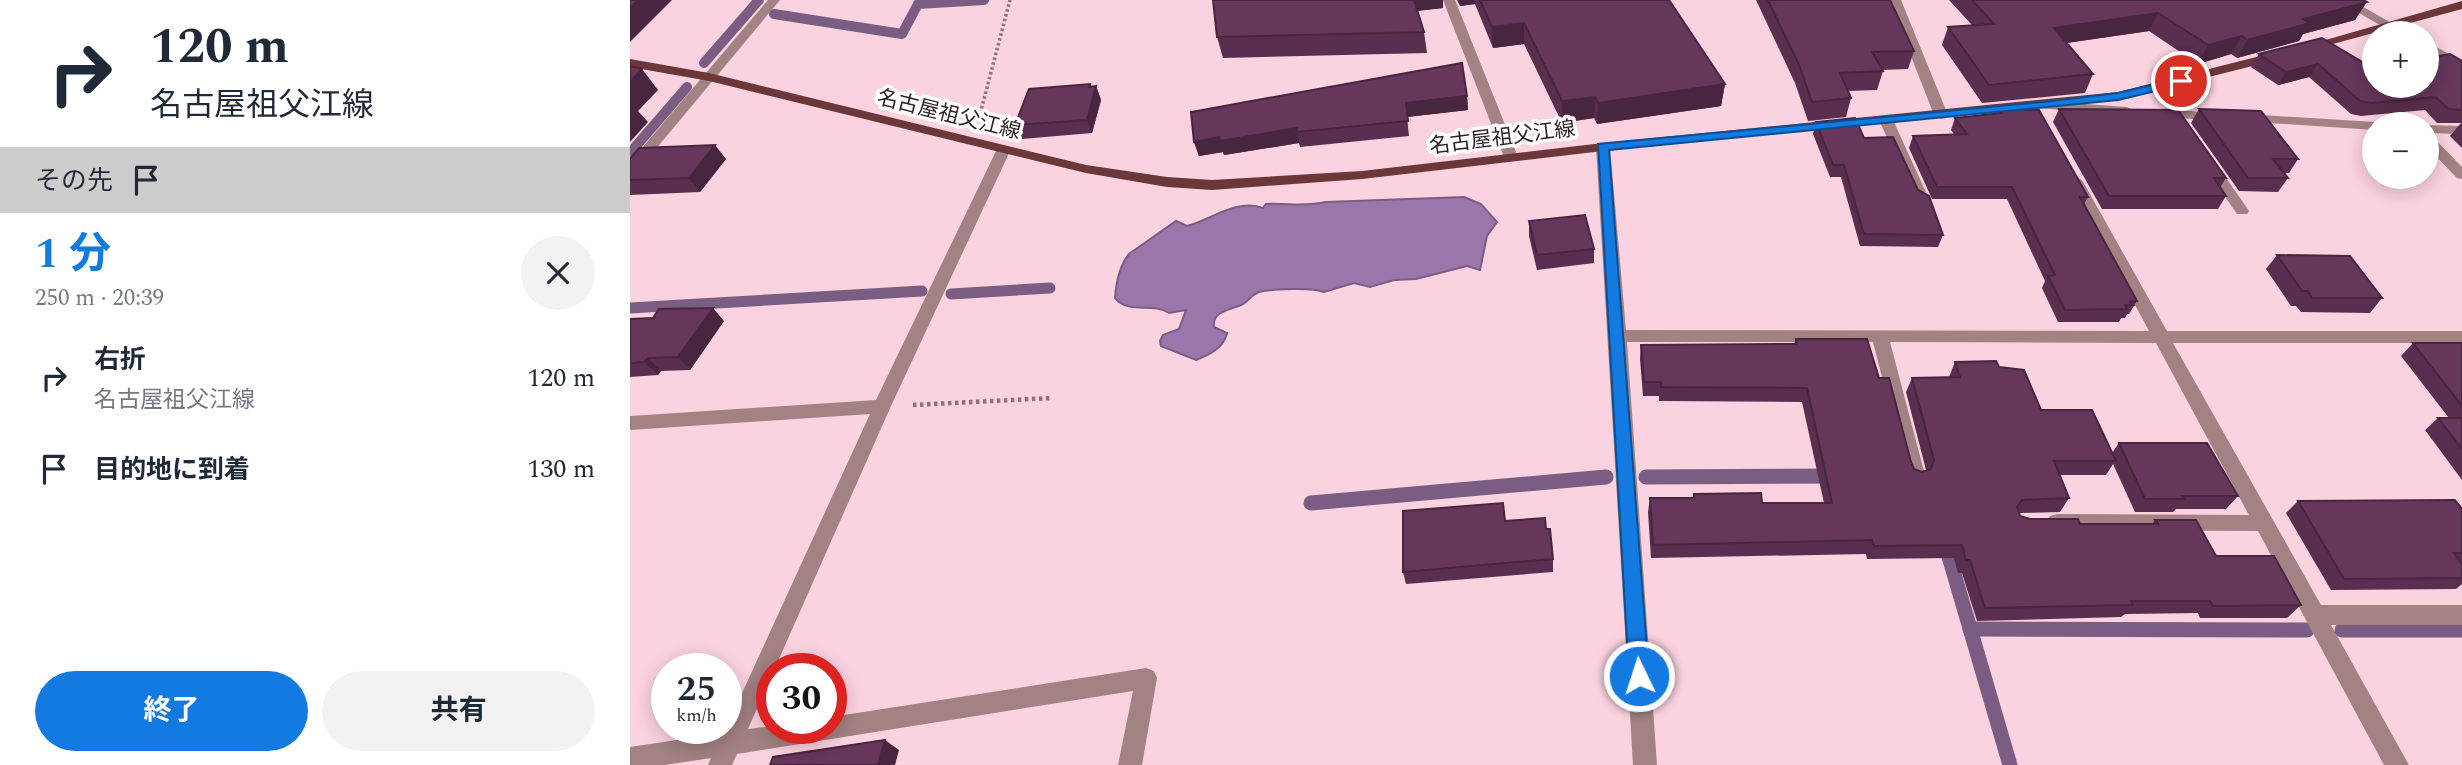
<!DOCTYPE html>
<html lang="ja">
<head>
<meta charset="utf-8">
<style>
	:root { --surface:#fff; --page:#f2f2f3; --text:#1f2937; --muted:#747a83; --accent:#137ae2 }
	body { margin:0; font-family:Spectral,"Noto Sans JP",serif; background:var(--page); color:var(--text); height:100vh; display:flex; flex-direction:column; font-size:26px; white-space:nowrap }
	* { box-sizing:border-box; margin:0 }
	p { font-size:23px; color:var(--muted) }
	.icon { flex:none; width:38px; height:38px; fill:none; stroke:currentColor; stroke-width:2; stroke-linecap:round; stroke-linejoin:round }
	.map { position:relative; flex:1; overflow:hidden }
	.details { display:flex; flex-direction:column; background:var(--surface); width:630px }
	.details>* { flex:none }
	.banner { background:#fff; color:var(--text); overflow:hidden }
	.controls { position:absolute; left:1732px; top:21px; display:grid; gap:14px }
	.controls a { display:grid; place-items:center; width:77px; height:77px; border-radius:50%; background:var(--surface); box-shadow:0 4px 18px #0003; font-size:35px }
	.speed { position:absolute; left:21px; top:653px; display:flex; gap:14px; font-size:35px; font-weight:700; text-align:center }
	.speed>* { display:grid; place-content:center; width:91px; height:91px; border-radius:50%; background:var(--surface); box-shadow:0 4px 18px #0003; line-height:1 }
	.speed small { font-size:18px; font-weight:400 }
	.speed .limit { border:10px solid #d22; background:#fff; color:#111 }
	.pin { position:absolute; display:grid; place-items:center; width:60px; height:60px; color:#fff; margin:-30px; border:4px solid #fff; border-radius:50%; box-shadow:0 2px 7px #0007 }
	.me { position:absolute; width:77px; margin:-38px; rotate:356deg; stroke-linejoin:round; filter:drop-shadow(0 0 5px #0008) }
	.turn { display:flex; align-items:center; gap:24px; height:147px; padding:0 35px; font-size:32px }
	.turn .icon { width:91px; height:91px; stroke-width:2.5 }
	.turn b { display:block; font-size:49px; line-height:60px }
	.then { display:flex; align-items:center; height:66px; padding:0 35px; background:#0003; gap:14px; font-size:26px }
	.round { display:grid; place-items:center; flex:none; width:74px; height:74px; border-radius:37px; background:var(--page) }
	.overview { display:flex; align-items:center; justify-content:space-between; height:119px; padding:0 35px }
	h1 { font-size:42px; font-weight:700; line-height:52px; color:var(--accent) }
	.action { display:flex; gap:14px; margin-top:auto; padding:14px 35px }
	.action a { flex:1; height:80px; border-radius:42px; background:var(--accent); color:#fff; font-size:28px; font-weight:700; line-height:80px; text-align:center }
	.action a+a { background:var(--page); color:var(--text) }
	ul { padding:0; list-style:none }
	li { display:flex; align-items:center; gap:21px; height:91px; padding:0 35px }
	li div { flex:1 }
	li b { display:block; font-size:26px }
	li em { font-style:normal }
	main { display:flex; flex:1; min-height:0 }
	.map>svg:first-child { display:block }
	.water { fill:#9b76aa; stroke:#7b5d83; stroke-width:2 }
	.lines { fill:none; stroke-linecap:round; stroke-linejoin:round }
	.stream-far2 { stroke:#7b5d83; stroke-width:10 }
	.stream-far1 { stroke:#7b5d83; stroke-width:11 }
	.stream { stroke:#7b5d83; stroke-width:15 }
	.path-far1 { stroke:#8d727a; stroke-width:3.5; stroke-dasharray:2.5 2.5; stroke-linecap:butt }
	.path { stroke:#8d727a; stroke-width:4.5; stroke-dasharray:3.5 3.5; stroke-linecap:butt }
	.minor { fill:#a28283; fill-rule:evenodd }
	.major { fill:#6b3739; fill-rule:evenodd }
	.wall { fill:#592e4e }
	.shaded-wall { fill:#482640 }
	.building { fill:#67365b; stroke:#482640; stroke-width:2 }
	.route { fill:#137ae2; stroke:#0c4f93; stroke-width:2 }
	.labels { text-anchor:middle; stroke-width:7; stroke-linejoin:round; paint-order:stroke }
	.far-street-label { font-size:21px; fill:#312227; stroke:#fff }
</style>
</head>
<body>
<main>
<section class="details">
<div class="banner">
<div class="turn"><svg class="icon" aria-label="right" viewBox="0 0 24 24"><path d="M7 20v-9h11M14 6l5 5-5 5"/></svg><div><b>120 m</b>名古屋祖父江線</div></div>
<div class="then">その先<svg class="icon" aria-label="arrive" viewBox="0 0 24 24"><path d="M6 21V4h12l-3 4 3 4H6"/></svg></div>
</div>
<div class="overview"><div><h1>1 分</h1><p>250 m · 20:39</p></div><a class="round"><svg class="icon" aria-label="close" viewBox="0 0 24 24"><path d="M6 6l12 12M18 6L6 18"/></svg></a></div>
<ul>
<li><svg class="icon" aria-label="right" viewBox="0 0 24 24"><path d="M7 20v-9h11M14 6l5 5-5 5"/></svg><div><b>右折</b><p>名古屋祖父江線</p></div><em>120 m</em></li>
<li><svg class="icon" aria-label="arrive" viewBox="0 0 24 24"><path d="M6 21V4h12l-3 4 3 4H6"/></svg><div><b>目的地に到着</b></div><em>130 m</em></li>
</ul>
<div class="action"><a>終了</a><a>共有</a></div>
</section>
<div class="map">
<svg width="1832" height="765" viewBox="0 0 1832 765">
	<rect width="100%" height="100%" fill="#fbd2df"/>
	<path class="water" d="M834,197L851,204L867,222L857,236L850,270L837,266L786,279L764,280L740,287L724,283L694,292C682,287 641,289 629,292C621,295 618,302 611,305C600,310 582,311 584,327L597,333C594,348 579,355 566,360L531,346L530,341L533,335L549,329L556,310L539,313C522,302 499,315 485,298C486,284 490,265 499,254L546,221L557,226C581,220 607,198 633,208L636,204C657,203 675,207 696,202Z"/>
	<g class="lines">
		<g class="stream-far2">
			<path d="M144,14L272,34L288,4L354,0"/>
			<path d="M74,63L129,0"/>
			<path d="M0,153L57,87"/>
		</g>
		<g class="stream-far1">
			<path d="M321,294L420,288"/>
			<path d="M0,308L292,291"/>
		</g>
		<g class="stream">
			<path d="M1016,477L1204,476"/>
			<path d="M681,503L976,477"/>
			<path d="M1315,543L1380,765"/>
			<path d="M1340,629L1677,630"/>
			<path d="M1712,630H1832"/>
		</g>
		<path class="path-far1" d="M349,118L380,0"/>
		<path class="path" d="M283,405L422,398"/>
		<g class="minor">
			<path d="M138,0H150L5,174L0,175V162Z"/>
			<path d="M813,0H825L888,157L886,160L881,161L874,157Z"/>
			<path d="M1259,0H1271L1318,115L1316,118L1311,119L1304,115Z"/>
			<path d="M1706,0H1721L1779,33H1764Z"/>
			<path d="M1797,42L1832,61V70L1797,51Z"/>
			<path d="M1413,101L1497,107L1504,111L1497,115L1408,108L1406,105Z"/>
			<path d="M1528,109L1588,113L1595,117L1588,121L1523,116V110Z"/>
			<path d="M1615,114L1745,122L1751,124H1745V130L1610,121V115Z"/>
			<path d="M1256,116L1263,120L1300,201L1298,204L1293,206L1286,201L1249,120Z"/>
			<path d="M1797,125L1832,126V134L1797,133Z"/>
			<path d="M1797,135L1802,136L1832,167V179L1827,178L1797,147Z"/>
			<path d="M973,143L980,147L996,330L1519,331L1438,180L1445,176L1452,180L1537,331H1832V343H1543L1691,605H1832V625H1701L1779,765H1754L1628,531L1427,530L1420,528L1417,522L1420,516L1427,514L1619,515L1526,343L1260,342L1295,475L1293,480L1286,483L1279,480L1277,475L1243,342H997L1027,765H1003L966,147Z"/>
			<path d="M374,145L381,149L261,406L145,668H142V675L118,729L142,726V728H201V717L516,668L524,671L527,678L512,765H488L503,691L107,754L102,765H78L81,758L35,765H0V747L93,733L96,728L240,414L0,430V416L246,400L367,149Z"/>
			<path d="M1580,161L1585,162L1617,208L1619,211L1617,214H1607L1573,165Z"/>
		</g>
		<g class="major">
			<path d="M1832,1V9L1677,51L1671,47Z"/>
			<path d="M1646,52L1652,56L1650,59L1488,100L973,151L732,179L582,190L537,187L456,173L79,81L0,67V59L79,73L456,165L537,177L582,180L732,171L973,143L1488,92Z"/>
		</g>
	</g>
	<g class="wall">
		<path d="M583,0L813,8L788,11L794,32L797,53L593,58L587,37Z"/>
		<path d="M827,0H1039L1095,84L1091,106L967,124L964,118L932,123L894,44L863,48L845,4L830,6Z"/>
		<path d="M1126,0H1260L1284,51L1278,69L1252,70L1253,71L1247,90L1218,91L1221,98L1216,117L1178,121L1165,83Z"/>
		<path d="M1319,0H1733L1725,20L1673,34L1669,41L1607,58L1601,54L1568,64L1519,31L1436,43L1463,74L1455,93L1352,103L1312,45L1318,27L1342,25Z"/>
		<path d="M1629,54L1741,67L1832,61V148L1820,136L1831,123H1807L1795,110L1731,116L1721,114L1679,77L1648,85L1621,67Z"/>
		<path d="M466,86L471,100L462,133L392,139L385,125L461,87Z"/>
		<path d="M837,96L838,110L777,117L779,136L670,147L669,143L594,155L593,152L569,156L564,142Z"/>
		<path d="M1370,109L1458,197L1454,204L1507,301L1499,314H1497L1495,318H1491L1489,322H1428L1412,288L1415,281L1377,199H1302L1279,148L1283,136L1324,134L1321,130L1325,118L1368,113Z"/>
		<path d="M1429,109L1596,178L1590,188L1596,196L1588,209H1472L1423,122Z"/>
		<path d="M1569,109L1668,159L1659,173H1654L1658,178L1648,192L1609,191L1561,123Z"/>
		<path d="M1186,122L1234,138L1288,190L1313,235L1308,247L1230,246L1211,177H1200L1183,134Z"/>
		<path d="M0,159H96L70,192L0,195Z"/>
		<path d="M899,221L964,249V263L907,270L899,236Z"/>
		<path d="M1647,255L1752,298L1740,313L1671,312L1666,306H1661L1636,269Z"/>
		<path d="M0,319L94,321L60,370L31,371L28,375L0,377Z"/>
		<path d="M1166,339L1249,378L1281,462L1284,469L1292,472L1296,470L1276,392L1282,378L1319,377L1325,362L1369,367L1411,410L1482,453L1489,443L1608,496L1596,509H1546L1543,512H1505L1483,464L1476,475H1430L1439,498L1430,512L1389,513L1390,516L1400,519L1450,524H1522L1525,520L1586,556L1671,605L1657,618H1570L1568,613L1495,614L1491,617L1347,621L1332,573H1328L1324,558L1237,559L1236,554L1021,558L1018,512L1020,498H1063L1064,494L1132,503H1194L1172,402L1029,401V396H1013L1010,359L1011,345L1164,344Z"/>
		<path d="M1783,343H1832V480L1795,430L1808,418H1819L1771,356Z"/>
		<path d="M1668,501L1832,509V584L1826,589L1701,590L1656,513Z"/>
		<path d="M875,521L916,529L923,559V572L776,584L773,572Z"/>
	</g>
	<g class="shaded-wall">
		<path d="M8,0H42L0,42V8Z"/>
		<path d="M782,0H813V8L783,11Z"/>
		<path d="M830,0H844L845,4L830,6Z"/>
		<path d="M1737,2L1725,20L1673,34L1669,41L1607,58L1617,40L1673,19Z"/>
		<path d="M1528,13L1519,31L1416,46L1424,28Z"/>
		<path d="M894,23V44L863,48L862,27Z"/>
		<path d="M1612,36L1601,54L1568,64L1578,45Z"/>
		<path d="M1688,64L1679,77L1648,85L1656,72Z"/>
		<path d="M12,69L28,90L8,111L18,122L0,142V82Z"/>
		<path d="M460,84L464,94L466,86L471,100L462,133L457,120Z"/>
		<path d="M1095,84L1091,106L967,124L968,103Z"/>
		<path d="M837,96L838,110L777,117L776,103Z"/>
		<path d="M965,97L964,118L932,123V101Z"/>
		<path d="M667,128L669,143L594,155L593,152L569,156L564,142L589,137Z"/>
		<path d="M85,145L96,159L70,192L59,178Z"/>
		<path d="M83,308L94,321L60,370L48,357Z"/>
		<path d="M18,358L31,371L28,375L14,362Z"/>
		<path d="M255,740L269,750L265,765H248Z"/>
	</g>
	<g class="building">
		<path d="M0,0H8L0,8Z"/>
		<path d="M583,0H784L794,32L587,37Z"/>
		<path d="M850,0H1039L1095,84L968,103L965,97L932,101L894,23L862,27Z"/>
		<path d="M1138,0H1260L1284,51L1242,52L1253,71L1210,73L1221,98L1182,102L1169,65Z"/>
		<path d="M1342,0H1733L1737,2L1673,19L1680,23L1617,40L1612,36L1578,45L1528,13L1424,28L1463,74L1359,85L1318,27L1364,24Z"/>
		<path d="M1692,38L1741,67H1745V86H1797V58L1820,54L1832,61V110L1818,109L1806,97L1741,103L1730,101L1688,64L1656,72L1629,54Z"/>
		<path d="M832,63L837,96L776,103L778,121L667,132V128L590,141L589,137L564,142L561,112Z"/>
		<path d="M0,66L12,69L0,82Z"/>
		<path d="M460,84L459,87L466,86L457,120L385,125L399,89Z"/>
		<path d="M1370,109L1409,110L1458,197H1450L1507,301L1500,302L1503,305H1495L1497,309L1435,310L1418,276L1425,275L1382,187H1307L1283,136L1337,134L1325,118L1372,113Z"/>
		<path d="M1429,109L1548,110L1596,178H1584L1596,196H1479Z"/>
		<path d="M1569,109L1631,111L1668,159H1643L1658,178H1618Z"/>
		<path d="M1225,118L1234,138L1263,137L1288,190L1299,196L1313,235L1234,234L1214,165H1203L1186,122Z"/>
		<path d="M85,145L59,178L0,180V159L9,148Z"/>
		<path d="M955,215L964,249L907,255L899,221Z"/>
		<path d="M1647,255L1720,256L1752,298H1682L1678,291H1672Z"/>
		<path d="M83,308L48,357L18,358L14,362L0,363V319L23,318L29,309Z"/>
		<path d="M1166,339H1237L1249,378H1259L1281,462L1284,469L1292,472L1301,469L1304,460L1282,378L1330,377L1325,362L1366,361L1369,367L1394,370L1411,410H1462L1486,461H1424L1439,498L1392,500L1387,507L1390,516L1400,519H1448L1450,524H1528L1525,520H1566L1586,556H1644L1671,605L1583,606L1580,601H1501L1503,605L1355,608L1340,560H1336L1332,545L1244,546L1242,540L1023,545L1020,498H1064V494L1131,493L1132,503H1202L1177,388L1031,387V382H1014L1011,345L1167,344Z"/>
		<path d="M1783,343H1832V406Z"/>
		<path d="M1808,418H1832V449Z"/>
		<path d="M1489,443H1577L1608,496H1552L1554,499H1515Z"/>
		<path d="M1825,500L1832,509V553H1824L1832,564V578L1714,579L1668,501Z"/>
		<path d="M873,503L875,521L915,518L916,529H920L923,559L773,572V511Z"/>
		<path d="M255,740L248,765H140L143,757Z"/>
	</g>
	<path class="route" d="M1551,78L1555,79V84L1488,100L979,150L1019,676L1016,682L1009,685L1002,682L999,676L968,144L1413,102L1488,93Z"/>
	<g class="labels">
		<g class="far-street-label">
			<text transform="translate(319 114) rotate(14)" y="7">名古屋祖父江線</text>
			<text transform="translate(872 137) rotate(-7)" y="7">名古屋祖父江線</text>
		</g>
	</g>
</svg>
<div class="controls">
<a>+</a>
<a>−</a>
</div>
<div class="speed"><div>25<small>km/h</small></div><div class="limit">30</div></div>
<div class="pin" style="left:1551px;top:81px;background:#d93025"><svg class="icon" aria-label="arrive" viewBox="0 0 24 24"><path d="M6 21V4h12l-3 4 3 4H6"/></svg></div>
<svg class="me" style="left:1009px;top:676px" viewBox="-20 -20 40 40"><circle r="17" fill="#137ae2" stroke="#fff" stroke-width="3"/><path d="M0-11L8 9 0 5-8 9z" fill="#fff"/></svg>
</div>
</main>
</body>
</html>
